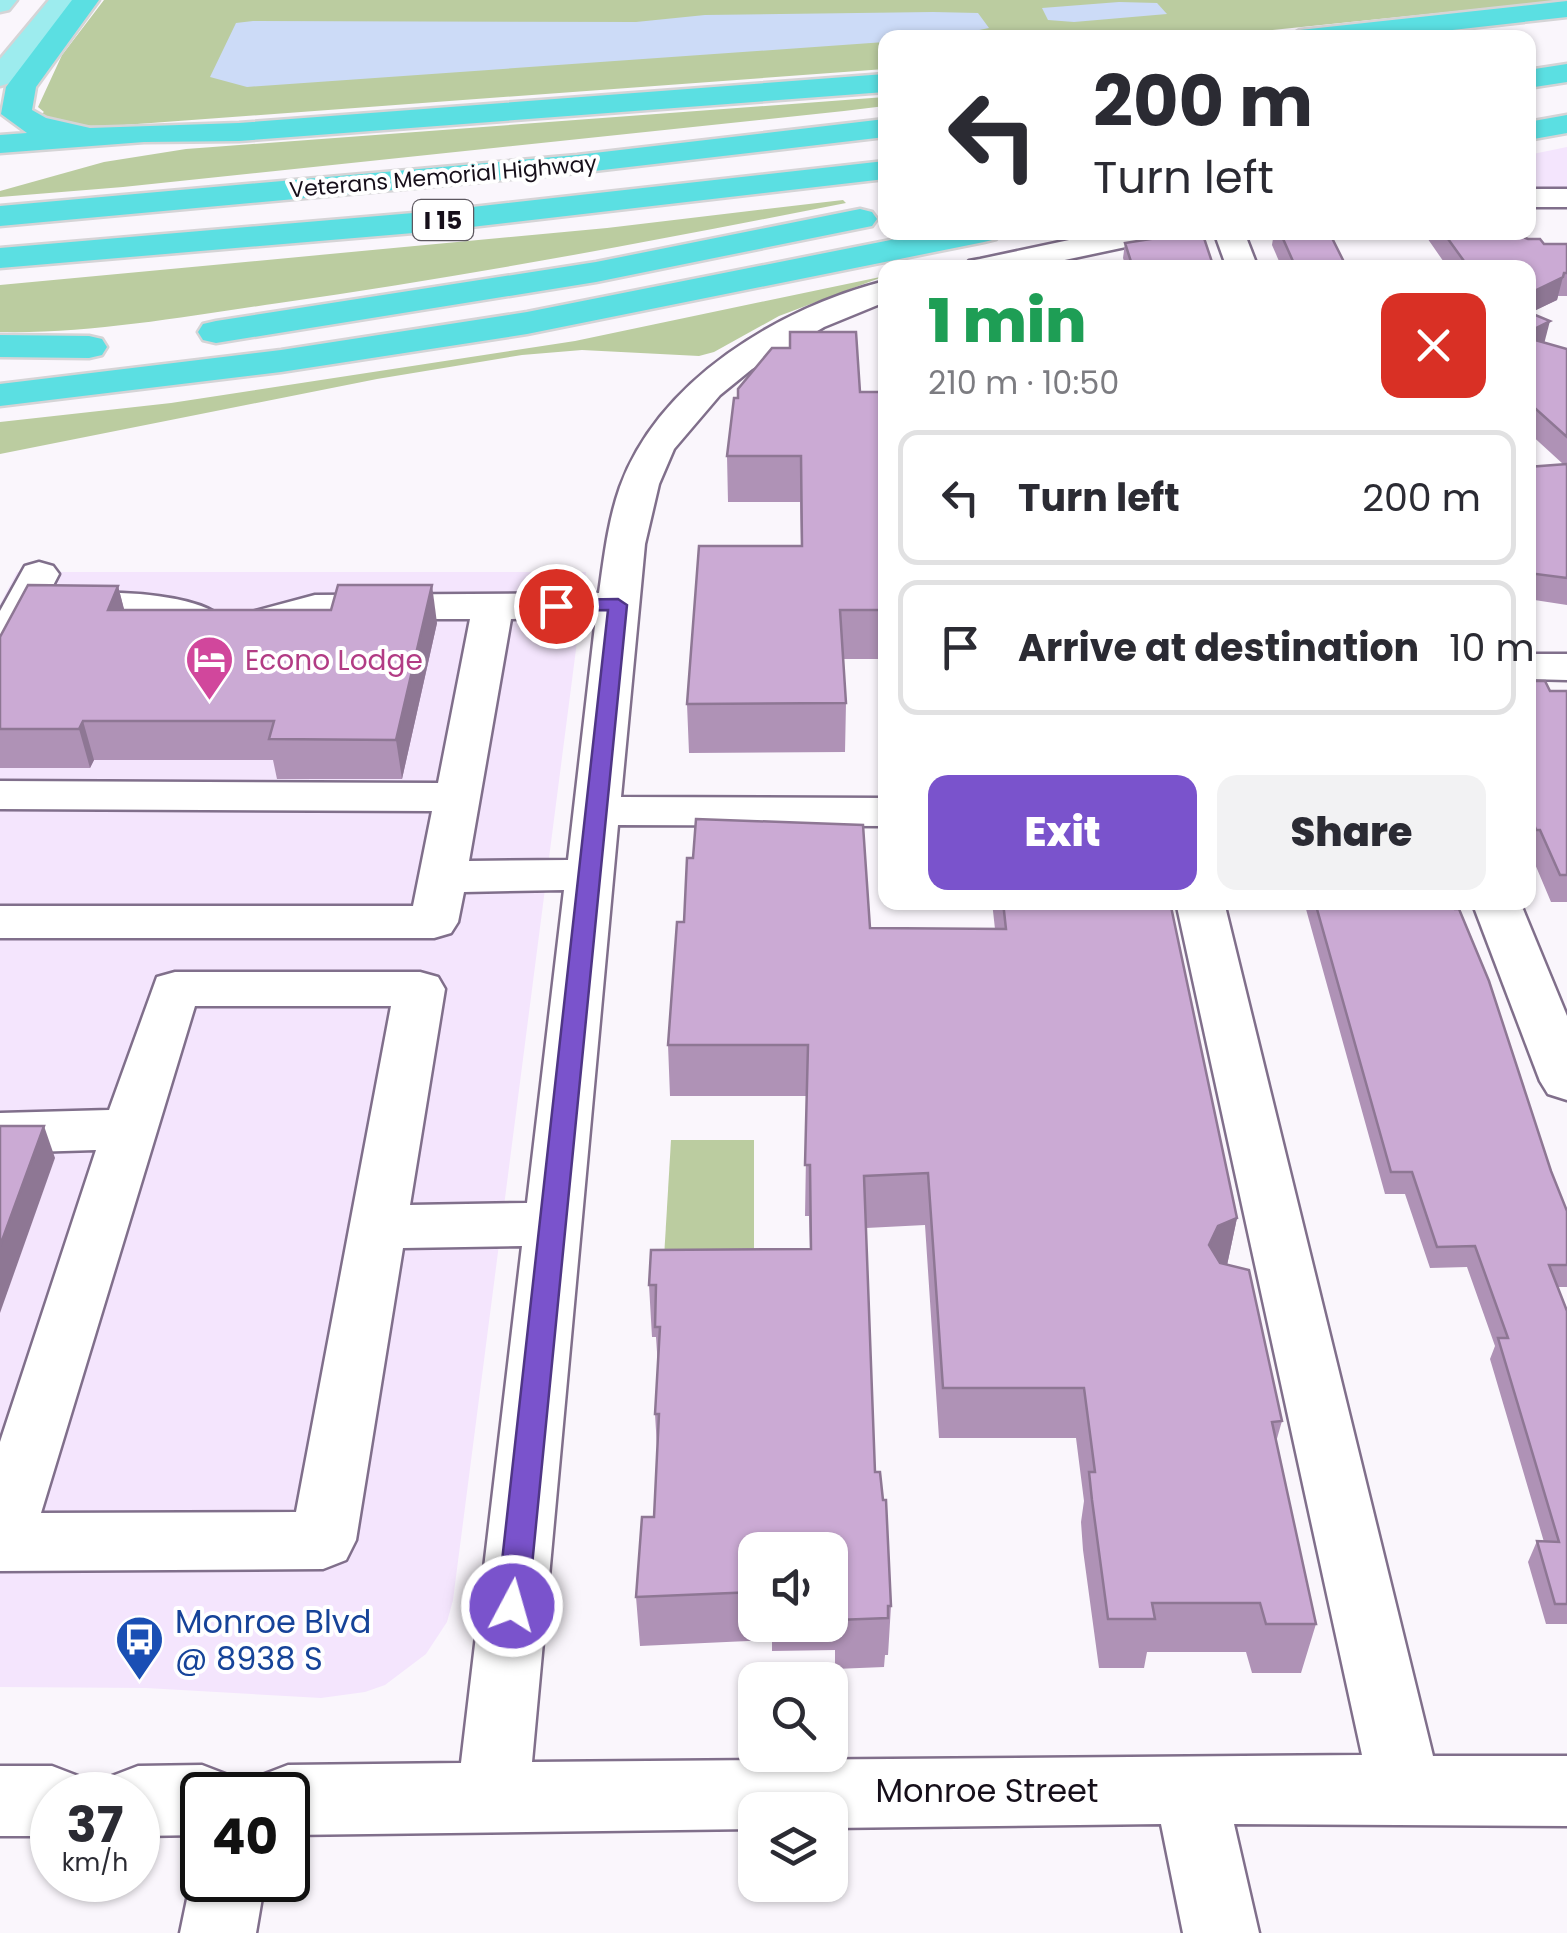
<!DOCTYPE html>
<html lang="en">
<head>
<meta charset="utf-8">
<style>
	:root { --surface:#fff; --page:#f2f2f3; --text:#2b2b33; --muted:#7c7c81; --line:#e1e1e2; --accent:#7a53cc }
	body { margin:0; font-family:Poppins,sans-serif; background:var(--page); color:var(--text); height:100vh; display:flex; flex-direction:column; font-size:38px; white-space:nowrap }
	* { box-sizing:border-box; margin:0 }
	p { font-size:32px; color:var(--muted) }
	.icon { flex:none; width:55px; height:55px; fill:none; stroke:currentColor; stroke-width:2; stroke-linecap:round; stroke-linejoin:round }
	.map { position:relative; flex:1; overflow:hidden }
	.details { position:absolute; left:878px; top:260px; width:658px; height:650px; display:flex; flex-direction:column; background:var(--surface); border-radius:20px; box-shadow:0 2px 8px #0004 }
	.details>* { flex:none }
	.banner { position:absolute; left:878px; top:30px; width:658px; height:210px; border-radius:20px; box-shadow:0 2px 8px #0004; background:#fff; color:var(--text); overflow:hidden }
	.tools { position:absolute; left:738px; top:1532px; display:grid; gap:20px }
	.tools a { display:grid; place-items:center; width:110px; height:110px; border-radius:20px; background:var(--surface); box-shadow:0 2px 8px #0004; font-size:50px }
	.speed { position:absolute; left:30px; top:1772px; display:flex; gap:20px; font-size:50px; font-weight:700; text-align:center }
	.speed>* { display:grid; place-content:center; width:130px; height:130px; border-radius:50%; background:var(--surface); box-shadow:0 2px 8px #0004; line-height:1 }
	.speed small { font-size:25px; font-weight:400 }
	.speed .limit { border:5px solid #111; border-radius:15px; background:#fff; color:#111 }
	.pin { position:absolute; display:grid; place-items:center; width:85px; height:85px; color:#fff; margin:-42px; border:5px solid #fff; border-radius:50%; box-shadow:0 2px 10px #0007 }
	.me { position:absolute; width:110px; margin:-55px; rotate:6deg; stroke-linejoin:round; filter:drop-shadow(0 0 8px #0008) }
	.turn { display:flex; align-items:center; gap:35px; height:210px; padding:0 50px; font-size:45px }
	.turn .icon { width:130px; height:130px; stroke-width:2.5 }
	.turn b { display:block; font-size:70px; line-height:85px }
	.round { display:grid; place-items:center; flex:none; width:105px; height:105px; border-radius:20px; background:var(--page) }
	.overview { display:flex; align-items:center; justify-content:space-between; height:170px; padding:0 50px }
	h1 { font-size:60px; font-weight:800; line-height:75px; color:#1e9e55 }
	.button { display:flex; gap:20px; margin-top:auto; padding:20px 50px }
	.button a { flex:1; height:115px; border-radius:20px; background:var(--accent); color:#fff; font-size:40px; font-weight:800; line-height:115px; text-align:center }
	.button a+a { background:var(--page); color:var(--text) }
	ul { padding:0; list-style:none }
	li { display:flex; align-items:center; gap:30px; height:135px; margin:0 20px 15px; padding:0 30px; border:5px solid var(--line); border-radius:20px }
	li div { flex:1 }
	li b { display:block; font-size:38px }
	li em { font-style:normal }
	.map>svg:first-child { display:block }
	.built { fill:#f4e5fd }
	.green { fill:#bbcca0 }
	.water { fill:#ccdbf7 }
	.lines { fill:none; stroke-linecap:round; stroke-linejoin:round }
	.minor-casing { stroke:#806f8b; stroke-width:5 }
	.major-casing { stroke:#d5d4d6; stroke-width:5 }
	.highway-casing { stroke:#d5d4d6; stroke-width:5 }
	.minor { fill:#fff; fill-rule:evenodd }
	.major { fill:#9decee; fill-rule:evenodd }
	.highway { fill:#5bdfe2; fill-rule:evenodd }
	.wall { fill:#af92b6; fill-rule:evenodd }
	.shaded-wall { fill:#8e7794 }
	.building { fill:#cbaad4; stroke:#8e7794; stroke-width:2.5 }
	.route { fill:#7a53cc; stroke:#4f3685; stroke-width:2.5 }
	.labels { text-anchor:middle; stroke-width:8; stroke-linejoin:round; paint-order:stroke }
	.far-street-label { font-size:22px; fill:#160f1a; stroke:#fff }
	.shield { fill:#fff; stroke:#5c575f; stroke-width:2.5 }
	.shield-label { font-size:25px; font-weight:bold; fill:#160f1a }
	.hotel-label { font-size:28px; fill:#b23c85; stroke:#fff; text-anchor:start }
	.near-transit-label { font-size:32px; fill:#164399; stroke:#fff; text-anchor:start }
	.near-street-label { font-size:32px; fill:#160f1a; stroke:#fff }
</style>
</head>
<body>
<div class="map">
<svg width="1567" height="1933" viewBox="0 0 1567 1933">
	<rect width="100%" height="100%" fill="#faf6fc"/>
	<g class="built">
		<path d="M1567,147V187H1528V155Z"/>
		<path d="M17,572H586L453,1600L447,1622L426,1654L385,1685L365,1692L321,1698L146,1688L0,1687V604Z"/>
	</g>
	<g class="green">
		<path d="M104,0H1565L1195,38H885V69L124,125C97,126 65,128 40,115L44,112L38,107L62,55Z"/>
		<path d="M885,97V106L844,111L123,187L0,197V191L104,162L186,149Z"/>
		<path d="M843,200L846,203C658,240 470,276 279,303C188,316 92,334 0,332V285L607,228Z"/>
		<path d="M885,276L779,316L714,352L699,356L582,350L522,355L377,379L0,454V422L171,403L575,341Z"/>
		<path d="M671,1140H754V1257L664,1258Z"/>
	</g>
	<g class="water">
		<path d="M1119,2L1157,3L1167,14L1074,22L1048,20L1042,8Z"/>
		<path d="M933,12L978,13L989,28L950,36L885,38V42L247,87L210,77L236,23L253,21L636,22L705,15Z"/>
	</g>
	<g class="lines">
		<defs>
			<g id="minor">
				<rect x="1528" y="189" width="39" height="18"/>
				<path d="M1107,232H1169L1165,238L1154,241L1027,268H965L969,261L980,259Z"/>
				<path d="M1214,232H1244L1258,268H1227Z"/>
				<path d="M885,281V302L824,327L752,369L720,395L674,449L659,484L645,544L621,797L885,798V826L618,825L532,1762L1362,1755L1176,902H1224L1433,1756H1567V1826L1234,1824L1259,1933H1183L1161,1824L830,1828V1810H755V1829L288,1835V1795H254L262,1775L288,1765L461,1763L522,1246L403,1248L356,1540L346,1560L323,1569L0,1571V1442L96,1150L0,1153V1113L109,1110L157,977L175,972H420L438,977L445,989L410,1205L527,1203L564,890L464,892L458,922L451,933L434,938H0V906H413L432,811L0,809V781L438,783L470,619H317L258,635L244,632L238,623L244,614L315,595L599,593C604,558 608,521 620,487C659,380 779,308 885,281ZM596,617L568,860L469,861L511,619ZM195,1006H391L296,1512L41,1513Z"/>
				<path d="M39,562L53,566L59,574L47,597C84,588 205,590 227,623L221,632C197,638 183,624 159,620C128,615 64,630 40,612L15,660L0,663V611L25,566Z"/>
				<path d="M1528,654H1567V680L1528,679Z"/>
				<path d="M1472,902H1520L1567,1016V1100L1548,1094L1540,1081Z"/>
				<path d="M202,1765L228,1775L236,1795H202V1835L138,1836V1795H104L112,1776L138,1766Z"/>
				<path d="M0,1766H52L78,1776L86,1795H52V1836H0Z"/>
				<path d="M202,1854V1880H265L256,1933H180L191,1880Z"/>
			</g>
			<g id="major">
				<path d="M0,0H17L9,10L0,12Z"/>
				<path d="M49,0H76L10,83L0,86V59Z"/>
			</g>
			<g id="highway">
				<path d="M72,0H99L36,87L32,110L46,118L90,128L239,123L885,74V92L239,141L144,142L0,153V135L27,133L1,114L6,87Z"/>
				<path d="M1567,1V17L1381,38H1286L1300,30Z"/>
				<path d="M1567,64V82L1528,88V70Z"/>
				<path d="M1567,115V133L1528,140V122Z"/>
				<path d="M885,119V137L577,173L0,226V206L577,155Z"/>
				<path d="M885,161V179L437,231L0,268V248L437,211Z"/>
				<path d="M860,209L872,212L877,219L872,226L596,282L216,343L203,340L198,332L203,324L216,321L596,262Z"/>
				<path d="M931,232H1000L996,239L984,242L527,334L281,372L0,406V384L281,350L527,312Z"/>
				<path d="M0,335L89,336L102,339L107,347L102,355L89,358L0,357Z"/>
			</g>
		</defs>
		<use href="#minor" class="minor-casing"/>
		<use href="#major" class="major-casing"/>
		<use href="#highway" class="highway-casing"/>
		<use href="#minor" class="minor"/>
		<use href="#major" class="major"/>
		<use href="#highway" class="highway"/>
	</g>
	<g class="wall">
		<path d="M1274,232H1329L1347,268H1282L1272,245Z"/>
		<path d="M1423,232H1511L1544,244H1567V296H1558L1557,300L1529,313L1544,343L1567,349V605L1528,599V467L1563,464L1528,432V268H1448Z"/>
		<path d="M1125,243L1214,268H1126L1123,258Z"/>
		<path d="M860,392H885V659H843L846,703L845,752L689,753L687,704L801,546L800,502H728L727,456Z"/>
		<path d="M118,586L124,610L437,623L402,779H277L273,760H94L90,768H0V637Z"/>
		<path d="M1528,681L1550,691H1567V902H1551L1532,857L1528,855Z"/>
		<path d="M992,902H1170L1237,1218L1227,1265L1282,1421L1276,1442L1316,1624L1301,1673H1252L1246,1652H1147L1144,1668H1099L1083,1550L1081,1522L1084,1501L1076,1438H939L925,1225L866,1228L875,1472L891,1606L888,1655H885L884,1667L835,1669V1650L772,1651V1640L640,1646L636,1597L654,1517L657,1447L655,1414L658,1367L656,1337H652L649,1285L810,1249L809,1216H805L807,1096H670L668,1045L870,928L995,929ZM755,1550H830V1625H755Z"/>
		<path d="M1304,902H1453L1551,1171L1567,1211V1287H1558L1567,1311V1624H1546L1528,1562L1537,1541L1544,1542L1490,1359L1495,1346L1467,1267L1430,1268L1405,1194H1385Z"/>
	</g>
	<g class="shaded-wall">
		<path d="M1563,277L1557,300L1528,314V294Z"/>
		<path d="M1550,321L1544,344L1528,352V332Z"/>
		<path d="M432,585L437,623L402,779L396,740Z"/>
		<path d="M118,586L128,624L108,610Z"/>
		<path d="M83,721L94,760L90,768L79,729Z"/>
		<path d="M44,1126L55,1158L0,1313V1246Z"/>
		<path d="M1237,1218L1226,1270L1207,1277L1209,1245L1218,1226Z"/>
	</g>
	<g class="building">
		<path d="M1195,232H1202L1214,268H1133L1125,243Z"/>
		<path d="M1280,232H1329L1347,268H1296Z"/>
		<path d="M1443,232H1511L1528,239H1540L1544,244H1567V273H1564L1563,277L1528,294V268H1469Z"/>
		<path d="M929,262H1031L1032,268H930Z"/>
		<path d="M1528,312L1550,321L1528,332Z"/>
		<path d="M790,332H856L860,392H885V610H840L846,703L687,704L699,546H802L801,456H727L734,398H738V389L772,348H790Z"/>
		<path d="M1528,338L1567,349V437L1528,402Z"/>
		<path d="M1567,464V578L1528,573V467Z"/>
		<path d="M28,585L118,586L108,610H331L338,585H432L396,740L269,739L274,721H83L79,729H0V637Z"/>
		<path d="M1528,681H1545L1550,691H1567V875H1560L1540,830H1536L1528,807Z"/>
		<path d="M696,819L863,825L870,928L1006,929L1003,902H1170L1237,1218L1218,1226L1209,1245L1220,1263L1249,1270L1282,1421L1272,1422L1316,1624H1266L1260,1603H1152L1155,1619H1108L1092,1500L1089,1472H1095L1084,1388H943L928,1173L864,1176L875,1472H880L883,1500H886L891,1606H888V1618L837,1620L836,1601H830V1550H755V1592L636,1597L642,1517H654L659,1414H655L660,1327H655L656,1285H649L651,1250L811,1249L810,1165H805L808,1045H668L677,922H684L687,858H693Z"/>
		<path d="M1315,902H1453L1455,909H1459L1489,981L1551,1171L1567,1211V1265H1549L1567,1311V1604H1555L1537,1541L1559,1542L1498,1338H1508L1475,1246L1437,1247L1412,1172H1391Z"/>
		<path d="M0,1126H44L0,1246Z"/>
	</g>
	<path class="route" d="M618,599L627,605L528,1606L523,1615L512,1619L501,1615L497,1606L608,610L556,611L547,606L556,600Z"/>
	<defs>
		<symbol id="hotel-pin" viewBox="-11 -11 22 30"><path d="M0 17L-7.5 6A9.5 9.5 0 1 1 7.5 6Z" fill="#d1479c" stroke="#fff"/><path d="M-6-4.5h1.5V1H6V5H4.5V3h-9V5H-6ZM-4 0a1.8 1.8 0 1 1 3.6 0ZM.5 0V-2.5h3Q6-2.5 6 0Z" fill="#fff"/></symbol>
		<symbol id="bus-pin" viewBox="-11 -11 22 30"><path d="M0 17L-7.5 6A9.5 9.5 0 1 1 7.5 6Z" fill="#1a4fb4" stroke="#fff"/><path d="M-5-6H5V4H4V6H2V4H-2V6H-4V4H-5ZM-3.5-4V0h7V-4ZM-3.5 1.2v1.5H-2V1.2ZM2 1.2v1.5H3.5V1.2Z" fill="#fff"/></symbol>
	</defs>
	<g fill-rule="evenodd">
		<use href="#hotel-pin" x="182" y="632" width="55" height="75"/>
		<use href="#bus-pin" x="112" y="1612" width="55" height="75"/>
	</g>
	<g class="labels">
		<g class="far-street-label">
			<text transform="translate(443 176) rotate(-5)" y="8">Veterans Memorial Highway</text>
		</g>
		<rect class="shield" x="413" y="200" width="60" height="40" rx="8"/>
		<g class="shield-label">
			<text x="443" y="229">I 15</text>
		</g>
		<g class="hotel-label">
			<text x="245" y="670">Econo Lodge</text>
		</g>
		<g class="near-transit-label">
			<text x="175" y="1633">Monroe Blvd<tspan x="175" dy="37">@ 8938 S</tspan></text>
		</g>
		<g class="near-street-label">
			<text x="987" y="1802">Monroe Street</text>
		</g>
	</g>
</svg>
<div class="tools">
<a><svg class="icon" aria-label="sound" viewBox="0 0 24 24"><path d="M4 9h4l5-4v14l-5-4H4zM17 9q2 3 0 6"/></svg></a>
<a><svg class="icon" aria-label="search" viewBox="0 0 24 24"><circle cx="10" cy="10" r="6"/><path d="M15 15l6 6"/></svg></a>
<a><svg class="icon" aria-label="layers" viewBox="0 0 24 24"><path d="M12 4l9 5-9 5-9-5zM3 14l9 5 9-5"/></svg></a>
</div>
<div class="speed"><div>37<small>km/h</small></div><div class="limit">40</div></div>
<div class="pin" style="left:556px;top:606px;background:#d93025"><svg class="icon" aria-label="arrive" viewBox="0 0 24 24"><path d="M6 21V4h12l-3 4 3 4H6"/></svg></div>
<svg class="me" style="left:512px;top:1606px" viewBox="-20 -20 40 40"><circle r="17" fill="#7a53cc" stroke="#fff" stroke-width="3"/><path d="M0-11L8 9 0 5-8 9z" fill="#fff"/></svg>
<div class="banner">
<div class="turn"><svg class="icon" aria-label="left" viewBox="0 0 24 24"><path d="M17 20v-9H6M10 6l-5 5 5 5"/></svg><div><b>200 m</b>Turn left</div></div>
</div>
<section class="details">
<div class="overview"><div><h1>1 min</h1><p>210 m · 10:50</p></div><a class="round" style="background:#d93025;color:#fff"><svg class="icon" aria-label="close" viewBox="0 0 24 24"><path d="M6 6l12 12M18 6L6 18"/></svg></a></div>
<ul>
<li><svg class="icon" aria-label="left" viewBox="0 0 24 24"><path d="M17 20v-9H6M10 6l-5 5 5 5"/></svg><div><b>Turn left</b></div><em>200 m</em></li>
<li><svg class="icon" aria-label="arrive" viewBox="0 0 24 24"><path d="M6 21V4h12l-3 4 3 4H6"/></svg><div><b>Arrive at destination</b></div><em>10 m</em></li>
</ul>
<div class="button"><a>Exit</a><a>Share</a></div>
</section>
</div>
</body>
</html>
